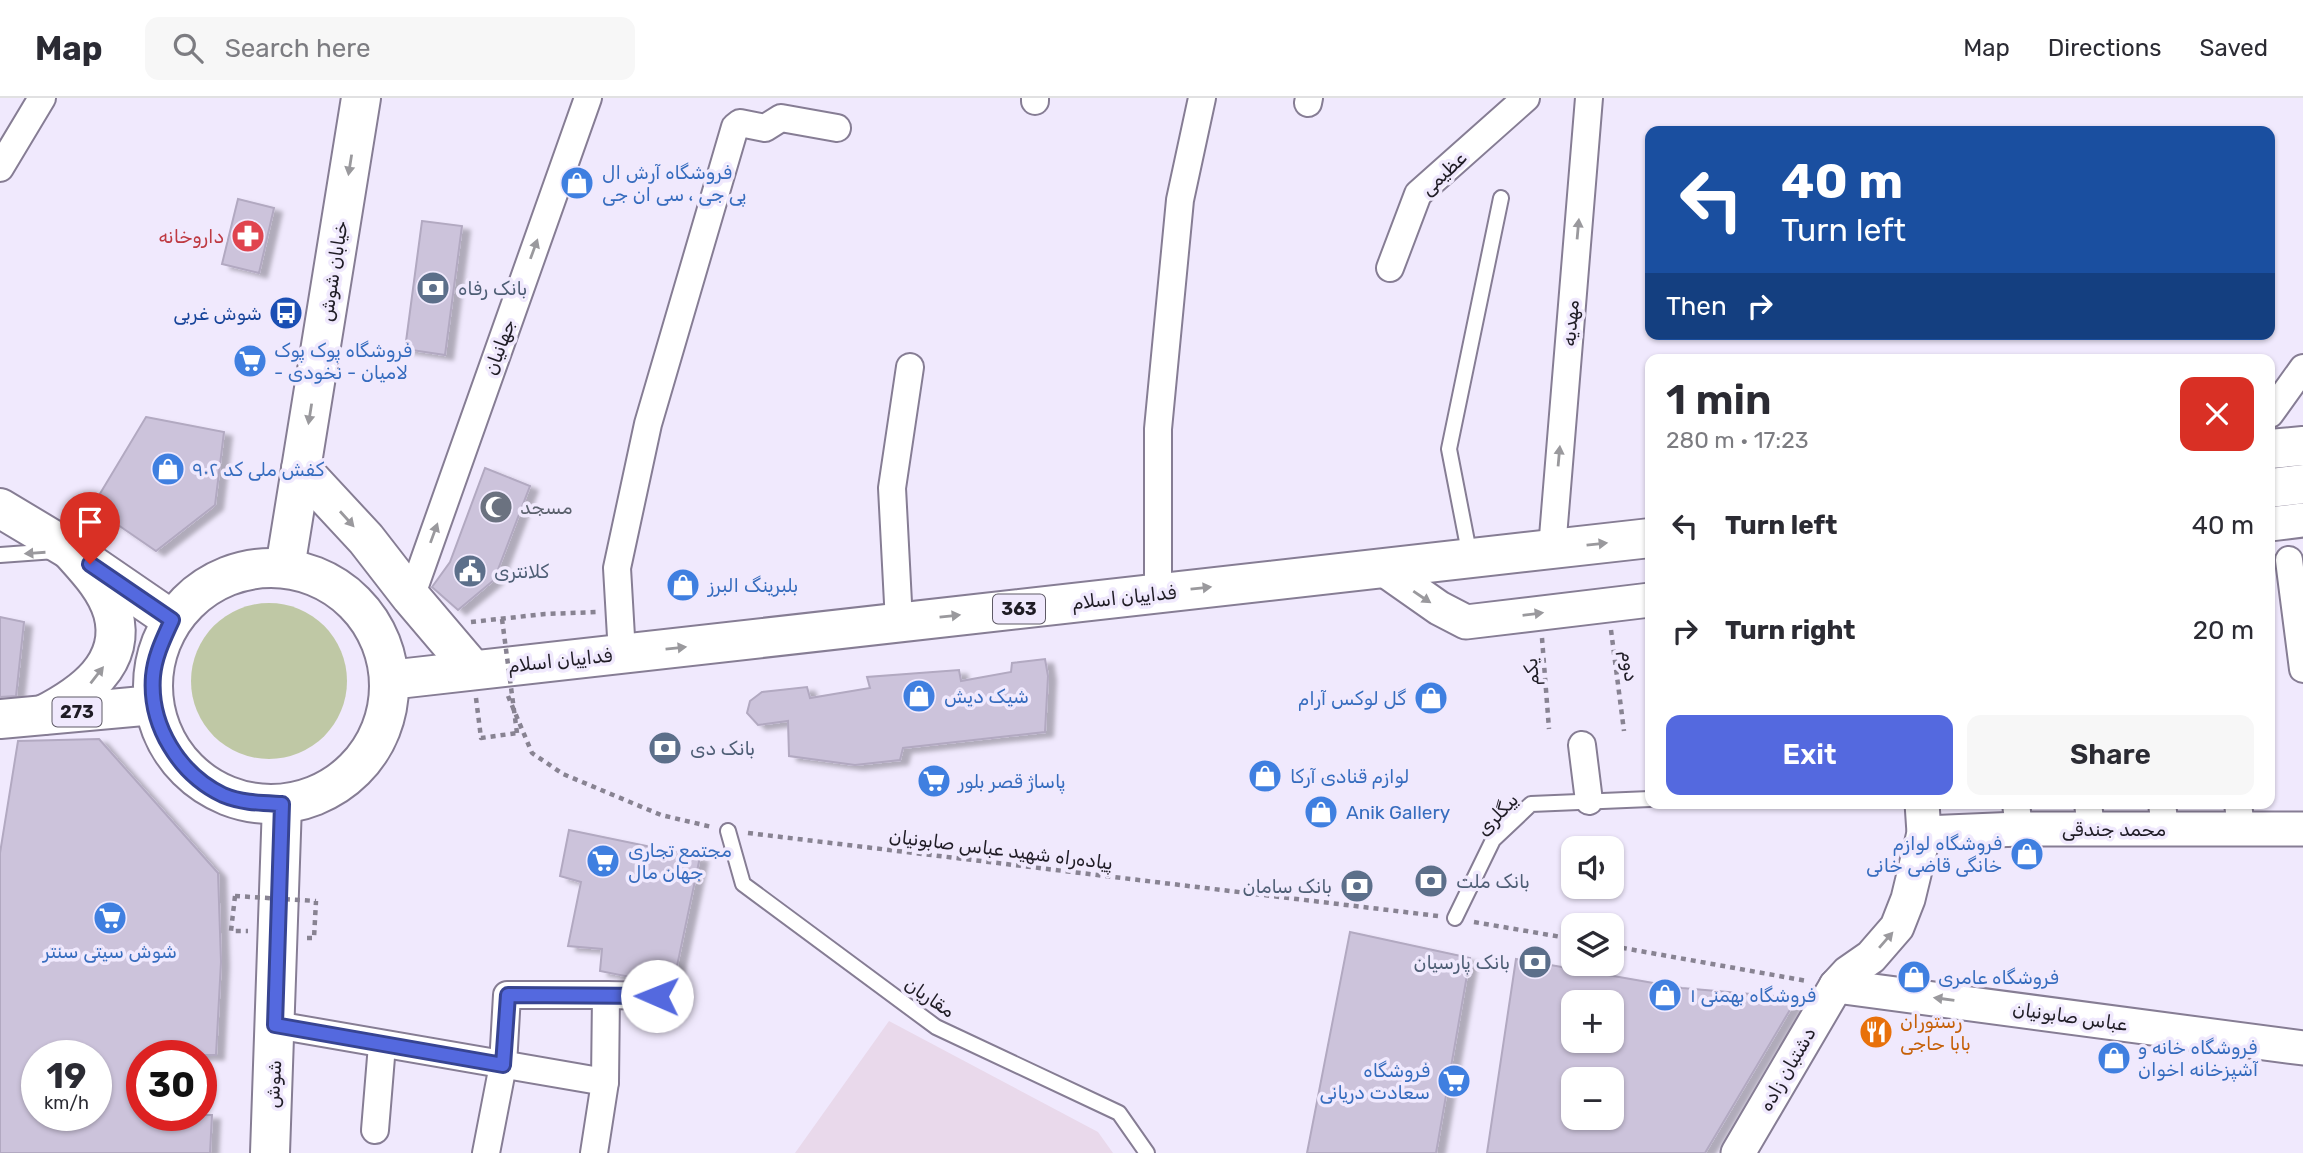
<!DOCTYPE html>
<html lang="en">
<head>
<meta charset="utf-8">
<style>
	:root { --surface:#fff; --page:#f7f7f7; --text:#2b2b33; --muted:#7c7c81; --line:#e1e1e2; --accent:#5469df }
	body { margin:0; font-family:Rubik,Vazirmatn,sans-serif; background:var(--page); color:var(--text); height:100vh; display:flex; flex-direction:column; font-size:26px; white-space:nowrap }
	* { box-sizing:border-box; margin:0 }
	p { font-size:23px; color:var(--muted) }
	.icon { flex:none; width:38px; height:38px; fill:none; stroke:currentColor; stroke-width:2; stroke-linecap:round; stroke-linejoin:round }
	.map { position:relative; flex:1; overflow:hidden }
	.details { position:absolute; left:1645px; top:256px; width:630px; height:455px; display:flex; flex-direction:column; background:var(--surface); border-radius:14px; box-shadow:0 2px 5px #0004 }
	.details>* { flex:none }
	.hud { position:absolute; left:1645px; top:28px; width:630px; height:214px; border-radius:14px; box-shadow:0 2px 5px #0004; background:#1a4fa0; color:#fff; overflow:hidden }
	.fabs { position:absolute; left:1561px; top:738px; display:grid; gap:14px }
	.fabs a { display:grid; place-items:center; width:63px; height:63px; border-radius:14px; background:var(--surface); box-shadow:0 2px 5px #0004; font-size:35px }
	.speed { position:absolute; left:21px; top:942px; display:flex; gap:14px; font-size:35px; font-weight:700; text-align:center }
	.speed>* { display:grid; place-content:center; width:91px; height:91px; border-radius:50%; background:var(--surface); box-shadow:0 2px 5px #0004; line-height:1 }
	.speed small { font-size:18px; font-weight:400 }
	.speed .limit { border:10px solid #d22; background:#fff; color:#111 }
	.pin { position:absolute; display:grid; place-items:center; width:60px; height:60px; color:#fff; margin:-72px -30px; border-radius:50% 50% 50% 0; rotate:-45deg; box-shadow:0 0 7px #0007 }
	.pin .icon { rotate:45deg }
	.me { position:absolute; width:77px; margin:-38px; rotate:271deg; stroke-linejoin:round; filter:drop-shadow(0 0 5px #0008) }
	.turn { display:flex; align-items:center; gap:24px; height:147px; padding:0 21px; font-size:32px }
	.turn .icon { width:91px; height:91px; stroke-width:2.5 }
	.turn b { display:block; font-size:49px; line-height:60px }
	.then { display:flex; align-items:center; height:66px; padding:0 21px; background:#0003; gap:14px; font-size:26px }
	.round { display:grid; place-items:center; flex:none; width:74px; height:74px; border-radius:14px; background:var(--page) }
	.overview { display:flex; align-items:center; justify-content:space-between; height:119px; padding:0 21px }
	h1 { font-size:42px; font-weight:600; line-height:52px }
	.primary-button { display:flex; gap:14px; margin-top:auto; padding:14px 21px }
	.primary-button a { flex:1; height:80px; border-radius:14px; background:var(--accent); color:#fff; font-size:28px; font-weight:600; line-height:80px; text-align:center }
	.primary-button a+a { background:var(--page); color:var(--text) }
	ul { padding:0; list-style:none }
	li { display:flex; align-items:center; gap:21px; height:105px; padding:0 21px }
	li div { flex:1 }
	li b { display:block; font-size:26px }
	li em { font-style:normal }
	header { display:flex; align-items:center; gap:42px; box-sizing:border-box; height:98px; padding:0 35px; background:var(--surface); border-bottom:2px solid var(--line) }
	header strong { font-size:33px }
	nav { display:flex; gap:38px; margin-inline-start:auto; font-size:24px }
	.search { width:490px; height:63px; background:var(--page); display:flex; align-items:center; gap:18px; box-sizing:border-box; padding:0 24px; border-radius:14px; color:var(--muted); font-size:26px }
	.map>svg:first-child { display:block }
	.industrial { fill:#e9d9eb }
	.green { fill:#bfc8a5 }
	.building { fill:#ccc3db; stroke:#b2a9c1; stroke-width:2; fill-rule:evenodd; filter:url(#shadow) }
	.lines { fill:none; stroke-linecap:round; stroke-linejoin:round }
	.service-casing { stroke:#867d94; stroke-width:18 }
	.minor-casing { stroke:#867d94; stroke-width:30 }
	.tertiary-casing { stroke:#867d94; stroke-width:37 }
	.primary-casing { stroke:#867d94; stroke-width:42 }
	.path { stroke:#888392; stroke-width:4.5; stroke-dasharray:5 5; stroke-linecap:butt }
	.service { stroke:#fff; stroke-width:14 }
	.minor { stroke:#fff; stroke-width:26 }
	.tertiary { stroke:#fff; stroke-width:33 }
	.primary { stroke:#fff; stroke-width:38 }
	.path-bridge { stroke:#888392; stroke-width:4.5; stroke-dasharray:5 5; stroke-linecap:butt }
	.oneway { fill:#9a999d }
	.route-casing { stroke:#374491; stroke-width:18 }
	.route { stroke:#5469df; stroke-width:12 }
	.labels { text-anchor:middle; stroke-width:7; stroke-linejoin:round; paint-order:stroke }
	.shield { fill:#f0e9fd; stroke:#5e5a66; stroke-width:2 }
	.shield-label { font-size:18px; font-weight:bold; fill:#1f1c25 }
	.shop-label { font-size:19px; fill:#366cbe; stroke:#f0e9fd; text-anchor:start }
	.street-label { font-size:19px; fill:#1f1c25; stroke:#f0e9fd }
	.health-label { font-size:19px; fill:#be3a42; stroke:#f0e9fd; text-anchor:end }
	.service-label { font-size:19px; fill:#4e5e75; stroke:#f0e9fd; text-anchor:start }
	.transit-label { font-size:19px; fill:#164399; stroke:#f0e9fd; text-anchor:end }
	.worship-label { font-size:19px; fill:#5b616d; stroke:#f0e9fd; text-anchor:start }
	.food-label { font-size:19px; fill:#c56008; stroke:#f0e9fd; text-anchor:start }
</style>
</head>
<body>
<header>
<strong>Map</strong>
<div class="search"><svg class="icon" aria-label="search" viewBox="0 0 24 24"><circle cx="10" cy="10" r="6"/><path d="M15 15l6 6"/></svg>Search here</div>
<nav><a>Map</a><a>Directions</a><a>Saved</a></nav>
</header>
<div class="map">
<svg width="2303" height="1055" viewBox="0 0 2303 1055">
	<defs>
		<filter id="shadow"><feDropShadow dx="8" dy="4.5" stdDeviation="2" flood-color="#0004"/></filter>
	</defs>
	<rect width="100%" height="100%" fill="#f0e9fd"/>
	<path class="industrial" d="M889,923L1098,1034L1113,1055H795Z"/>
	<circle class="green" cx="269" cy="583" r="78"/>
	<g class="building">
		<path d="M238,101L274,110L259,175L222,166Z"/>
		<path d="M422,123L462,128L445,257L405,251Z"/>
		<path d="M146,319L224,334L215,407L156,453L92,409Z"/>
		<path d="M485,370L530,388L494,482L458,512L432,489L450,464Z"/>
		<path d="M0,519L24,524L16,598L0,599Z"/>
		<path d="M1045,561L1048,578L1045,634L903,650L900,662L855,667L789,658L788,623L758,627L747,615L750,603L762,594L807,589L810,600L870,590L867,579L959,572L961,583L1011,574L1012,565Z"/>
		<path d="M99,641L218,775L221,864L216,957H142V1017H212L210,1055H0V755L18,643ZM37,957H96V1017H37Z"/>
		<path d="M569,732L700,759L673,887L658,882H645L600,873L602,851L568,848L581,784L560,778Z"/>
		<path d="M1350,834L1470,860L1436,1055H1307Z"/>
		<path d="M1516,861L1682,890L1797,900L1705,1055H1487ZM1573,905H1612V943H1573ZM1573,982H1612V1020H1573Z"/>
	</g>
	<g class="lines">
		<defs>
			<g id="service">
				<path d="M0,457L55,453"/>
				<path d="M1470,459L1449,351L1501,100"/>
				<path d="M728,733L743,786L936,929L1119,1015L1147,1055"/>
				<path d="M1455,820L1493,742L1531,706L1650,701"/>
			</g>
			<g id="minor">
				<path d="M1035,3V0"/>
				<path d="M1308,5L1309,0"/>
				<path d="M0,70L42,0"/>
				<path d="M1390,170L1418,96L1526,0"/>
				<path d="M2270,316L2303,270"/>
				<path d="M1552,451L1589,0"/>
				<path d="M2289,462L2303,571"/>
				<path d="M1158,495V331L1180,102L1202,0"/>
				<path d="M411,499L588,0"/>
				<path d="M899,524L892,390L910,269"/>
				<path d="M622,556L617,470L648,326L735,29L740,25L765,30L781,20L837,30"/>
				<path d="M1582,647L1589,703"/>
				<path d="M2016,705L2019,731"/>
				<path d="M2088,705L2091,731"/>
				<path d="M2162,705L2165,731"/>
				<path d="M2238,705L2241,731"/>
				<path d="M606,897L657,898"/>
				<path d="M276,927L605,984"/>
				<path d="M375,1032L382,947"/>
				<path d="M486,1055L503,967L507,897H606L605,984L594,1055"/>
			</g>
			<g id="tertiary">
				<path d="M2270,426L2303,422"/>
				<path d="M1382,470L1439,510L1466,524L1650,502"/>
				<path d="M1924,735L2019,731H2303"/>
				<path d="M1836,888L2303,950"/>
				<path d="M1738,1055L1836,888L1848,875L1871,859L1897,829L1908,801L1924,735L1922,705"/>
			</g>
			<g id="primary">
				<path d="M2270,351L2303,348"/>
				<path d="M301,371L366,441L411,499L473,572"/>
				<path d="M2270,390L2303,386"/>
				<path d="M0,410L70,452L172,522"/>
				<path d="M285,470L361,0"/>
				<circle cx="271" cy="588" r="118"/>
				<path d="M389,582L1650,440"/>
				<path d="M43,617C82,597 127,566 113,515C106,490 86,470 70,452"/>
				<path d="M0,621L154,607"/>
				<path d="M270,1055L282,706"/>
			</g>
		</defs>
		<use href="#service" class="service-casing"/>
		<use href="#minor" class="minor-casing"/>
		<use href="#tertiary" class="tertiary-casing"/>
		<use href="#primary" class="primary-casing"/>
		<g class="path">
			<path d="M471,524L545,516L598,514"/>
			<path d="M1611,532L1624,633"/>
			<path d="M1542,540L1549,631"/>
			<path d="M508,598L532,655L563,676L661,717L712,729"/>
			<path d="M476,600L481,640L517,635"/>
			<path d="M748,735L1438,818"/>
			<path d="M235,798L231,833H248"/>
			<path d="M1474,824L1573,841"/>
			<path d="M307,840H314L316,803"/>
			<path d="M1612,848L1807,883"/>
		</g>
		<use href="#service" class="service"/>
		<use href="#minor" class="minor"/>
		<use href="#tertiary" class="tertiary"/>
		<use href="#primary" class="primary"/>
		<g class="path-bridge">
			<path d="M502,521L517,635"/>
			<path d="M235,798L316,803"/>
		</g>
	</g>
	<defs><path id="oneway-solid" d="M-6-.8H1V-3.2L6.5 0L1 3.2V.8H-6Z" transform="scale(1.75)"/></defs>
	<g class="oneway">
		<use href="#oneway-solid" transform="translate(350 67) rotate(99)"/>
		<use href="#oneway-solid" transform="translate(1578 131) rotate(-85)"/>
		<use href="#oneway-solid" transform="translate(534 151) rotate(-70)"/>
		<use href="#oneway-solid" transform="translate(310 316) rotate(99)"/>
		<use href="#oneway-solid" transform="translate(1559 358) rotate(-85)"/>
		<use href="#oneway-solid" transform="translate(347 421) rotate(48)"/>
		<use href="#oneway-solid" transform="translate(434 435) rotate(-70)"/>
		<use href="#oneway-solid" transform="translate(1597 446) rotate(-6)"/>
		<use href="#oneway-solid" transform="translate(35 455) rotate(176)"/>
		<use href="#oneway-solid" transform="translate(1201 490) rotate(-6)"/>
		<use href="#oneway-solid" transform="translate(1422 499) rotate(34)"/>
		<use href="#oneway-solid" transform="translate(1533 516) rotate(-7)"/>
		<use href="#oneway-solid" transform="translate(950 518) rotate(-6)"/>
		<use href="#oneway-solid" transform="translate(676 550) rotate(-6)"/>
		<use href="#oneway-solid" transform="translate(97 577) rotate(-52)"/>
		<use href="#oneway-solid" transform="translate(1886 842) rotate(-49)"/>
		<use href="#oneway-solid" transform="translate(1944 901) rotate(-172)"/>
	</g>
	<g class="lines">
		<defs>
			<path id="route" d="M90,466L172,522C164,540 155,557 153,578C149,627 179,676 223,697C242,705 262,705 282,706L275,927L503,967L508,897L657,898"/>
		</defs>
		<use href="#route" class="route-casing"/>
		<use href="#route" class="route"/>
	</g>
	<defs>
		<symbol id="shop-disc" viewBox="-11 -11 22 22"><circle r="9.5" fill="#3f7fe0" stroke="#f0e9fd"/><path d="M-5-2.5h2.3a2.7 3.5 0 0 1 5.4 0H5L5.5 6h-11ZM-1.5-2.5h3a1.5 2.3 0 0 0-3 0Z" fill="#fff"/></symbol>
		<symbol id="pharmacy-disc" viewBox="-11 -11 22 22"><circle r="9.5" fill="#e0444e" stroke="#f0e9fd"/><path d="M-2-6h4v4h4v4h-4v4h-4v-4h-4v-4h4Z" fill="#fff"/></symbol>
		<symbol id="bank-disc" viewBox="-11 -11 22 22"><circle r="9.5" fill="#5c6f8a" stroke="#f0e9fd"/><path d="M-6-4H6V4H-6ZM0-2.3a2.3 2.3 0 1 0 0 4.6a2.3 2.3 0 1 0 0-4.6Z" fill="#fff"/></symbol>
		<symbol id="bus-disc" viewBox="-11 -11 22 22"><circle r="9.5" fill="#1a4fb4" stroke="#f0e9fd"/><path d="M-5-6H5V4H4V6H2V4H-2V6H-4V4H-5ZM-3.5-4V0h7V-4ZM-3.5 1.2v1.5H-2V1.2ZM2 1.2v1.5H3.5V1.2Z" fill="#fff"/></symbol>
		<symbol id="supermarket-disc" viewBox="-11 -11 22 22"><circle r="9.5" fill="#3f7fe0" stroke="#f0e9fd"/><path d="M-6-5.5h2.5l.6 2H6L4.5 2H-2.5L-4.4-4H-6ZM-1.5 3.2a1.3 1.3 0 1 0 .1 0ZM3 3.2a1.3 1.3 0 1 0 .1 0Z" fill="#fff"/></symbol>
		<symbol id="mosque-disc" viewBox="-11 -11 22 22"><circle r="9.5" fill="#6b7280" stroke="#f0e9fd"/><path d="M3.5-4.9A6 6 0 1 0 3.5 4.9A5 5 0 1 1 3.5-4.9Z" fill="#fff"/></symbol>
		<symbol id="civic-disc" viewBox="-11 -11 22 22"><circle r="9.5" fill="#5c6f8a" stroke="#f0e9fd"/><path d="M-.6-6.5H3V-4.5H.6V-3L4-1V1h2V6H-6V1h2V-1L-.6-3ZM-1.2 2.5V6h2.4V2.5Z" fill="#fff"/></symbol>
		<symbol id="restaurant-disc" viewBox="-11 -11 22 22"><circle r="9.5" fill="#e8710a" stroke="#f0e9fd"/><path d="M-5-6h1v4h1v-4h1v4h1v-4h1v5L-1.5 .5V6h-2V.5L-5-1ZM5-6V6H3V1.5H1.5Q1.5-4 5-6Z" fill="#fff"/></symbol>
	</defs>
	<g fill-rule="evenodd">
		<use href="#shop-disc" x="558" y="66" width="38" height="38"/>
		<use href="#pharmacy-disc" x="229" y="119" width="38" height="38"/>
		<use href="#bank-disc" x="414" y="171" width="38" height="38"/>
		<use href="#bus-disc" x="267" y="196" width="38" height="38"/>
		<use href="#supermarket-disc" x="231" y="244" width="38" height="38"/>
		<use href="#shop-disc" x="149" y="352" width="38" height="38"/>
		<use href="#mosque-disc" x="477" y="390" width="38" height="38"/>
		<use href="#civic-disc" x="451" y="454" width="38" height="38"/>
		<use href="#shop-disc" x="664" y="468" width="38" height="38"/>
		<use href="#shop-disc" x="900" y="579" width="38" height="38"/>
		<use href="#shop-disc" x="1412" y="581" width="38" height="38"/>
		<use href="#bank-disc" x="646" y="631" width="38" height="38"/>
		<use href="#shop-disc" x="1246" y="659" width="38" height="38"/>
		<use href="#supermarket-disc" x="915" y="664" width="38" height="38"/>
		<use href="#shop-disc" x="1302" y="695" width="38" height="38"/>
		<use href="#shop-disc" x="2008" y="737" width="38" height="38"/>
		<use href="#supermarket-disc" x="584" y="744" width="38" height="38"/>
		<use href="#bank-disc" x="1412" y="764" width="38" height="38"/>
		<use href="#bank-disc" x="1338" y="769" width="38" height="38"/>
		<use href="#supermarket-disc" x="91" y="801" width="38" height="38"/>
		<use href="#bank-disc" x="1516" y="845" width="38" height="38"/>
		<use href="#shop-disc" x="1895" y="860" width="38" height="38"/>
		<use href="#shop-disc" x="1646" y="878" width="38" height="38"/>
		<use href="#restaurant-disc" x="1857" y="915" width="38" height="38"/>
		<use href="#shop-disc" x="2095" y="941" width="38" height="38"/>
		<use href="#supermarket-disc" x="1435" y="964" width="38" height="38"/>
	</g>
	<g class="labels">
		<g class="shield">
			<rect x="993" y="496.5" width="52" height="29" rx="5"/>
			<rect x="52.5" y="599.5" width="49" height="29" rx="5"/>
		</g>
		<g class="shield-label">
			<text x="1019" y="517">363</text>
			<text x="77" y="620">273</text>
		</g>
		<g class="shop-label">
			<text x="602" y="81">فروشگاه آرش ال<tspan x="602" dy="22">پی جی ، سی ان جی</tspan></text>
			<text x="274" y="259">فروشگاه پوک پوک<tspan x="274" dy="22">- لاميان - نخودی</tspan></text>
			<text x="192" y="378">کفش ملی کد ۹۰۲</text>
			<text x="708" y="494">بلبرینگ البرز</text>
			<text x="944" y="605">شیک دیش</text>
			<text x="1406" y="607" text-anchor="end">گل لوکس آرام</text>
			<text x="1290" y="685">لوازم قنادی آرکا</text>
			<text x="958" y="690">پاساژ قصر بلور</text>
			<text x="1346" y="721">Anik Gallery</text>
			<text x="2002" y="752" text-anchor="end">فروشگاه لوازم<tspan x="2002" dy="22">خانگی قاضی خانی</tspan></text>
			<text x="628" y="759">مجتمع تجاری<tspan x="628" dy="22">جهان مال</tspan></text>
			<text x="110" y="860" text-anchor="middle">شوش سیتی سنتر</text>
			<text x="1938" y="886">فروشگاه عامری</text>
			<text x="1690" y="904">فروشگاه بهمنی ۱</text>
			<text x="2138" y="956">فروشگاه خانه و<tspan x="2138" dy="22">آشپزخانه اخوان</tspan></text>
			<text x="1430" y="979" text-anchor="end">فروشگاه<tspan x="1430" dy="22">سعادت دریانی</tspan></text>
		</g>
		<g class="street-label">
			<text transform="translate(1443 75) rotate(-43)" y="7">عظیمی</text>
			<text transform="translate(333 173) rotate(-81)" y="7">خیابان شوش</text>
			<text transform="translate(1570 225) rotate(-85)" y="7">مهدیه</text>
			<text transform="translate(499 249) rotate(-70)" y="7">جهانیان</text>
			<text transform="translate(1124 499) rotate(-6)" y="7">فداییان اسلام</text>
			<text transform="translate(560 562) rotate(-6)" y="7">فداییان اسلام</text>
			<text transform="translate(1630 568) rotate(83)" y="7">دوم</text>
			<text transform="translate(1531 574) rotate(-94)" y="7">یکم</text>
			<text transform="translate(1497 716) rotate(-46)" y="7">بیگلری</text>
			<text x="2114" y="738">محمد جندقی</text>
			<text transform="translate(1001 751) rotate(7)" y="7">پیاده‌راه شهید عباس صابونیان</text>
			<text transform="translate(930 899) rotate(34)" y="7">مقاریان</text>
			<text transform="translate(2070 918) rotate(8)" y="7">عباس صابونیان</text>
			<text transform="translate(1787 971) rotate(-60)" y="7">دشتبان زاده</text>
			<text transform="translate(273 986) rotate(-87)" y="7">شوش</text>
		</g>
		<g class="health-label">
			<text x="224" y="145">داروخانه</text>
		</g>
		<g class="service-label">
			<text x="458" y="197">بانک رفاه</text>
			<text x="494" y="480">کلانتری</text>
			<text x="690" y="657">بانک دی</text>
			<text x="1456" y="790">بانک ملت</text>
			<text x="1332" y="795" text-anchor="end">بانک سامان</text>
			<text x="1510" y="871" text-anchor="end">بانک پارسیان</text>
		</g>
		<g class="transit-label">
			<text x="262" y="222">شوش غربی</text>
		</g>
		<g class="worship-label">
			<text x="520" y="416">مسجد</text>
		</g>
		<g class="food-label">
			<text x="1900" y="930">رستوران<tspan x="1900" dy="22">بابا حاجی</tspan></text>
		</g>
	</g>
</svg>
<div class="fabs">
<a><svg class="icon" aria-label="sound" viewBox="0 0 24 24"><path d="M4 9h4l5-4v14l-5-4H4zM17 9q2 3 0 6"/></svg></a>
<a><svg class="icon" aria-label="layers" viewBox="0 0 24 24"><path d="M12 4l9 5-9 5-9-5zM3 14l9 5 9-5"/></svg></a>
<a>+</a>
<a>−</a>
</div>
<div class="speed"><div>19<small>km/h</small></div><div class="limit">30</div></div>
<div class="pin" style="left:90px;top:466px;background:#d93025"><svg class="icon" aria-label="arrive" viewBox="0 0 24 24"><path d="M6 21V4h12l-3 4 3 4H6"/></svg></div>
<svg class="me" style="left:657px;top:898px" viewBox="-20 -20 40 40"><circle r="19" fill="#fff"/><path d="M0-13L10 11 0 6-10 11z" fill="#5469df"/></svg>
<div class="hud">
<div class="turn"><svg class="icon" aria-label="left" viewBox="0 0 24 24"><path d="M17 20v-9H6M10 6l-5 5 5 5"/></svg><div><b>40 m</b>Turn left</div></div>
<div class="then">Then<svg class="icon" aria-label="right" viewBox="0 0 24 24"><path d="M7 20v-9h11M14 6l5 5-5 5"/></svg></div>
</div>
<section class="details">
<div class="overview"><div><h1>1 min</h1><p>280 m · 17:23</p></div><a class="round" style="background:#d93025;color:#fff"><svg class="icon" aria-label="close" viewBox="0 0 24 24"><path d="M6 6l12 12M18 6L6 18"/></svg></a></div>
<ul>
<li><svg class="icon" aria-label="left" viewBox="0 0 24 24"><path d="M17 20v-9H6M10 6l-5 5 5 5"/></svg><div><b>Turn left</b></div><em>40 m</em></li>
<li><svg class="icon" aria-label="right" viewBox="0 0 24 24"><path d="M7 20v-9h11M14 6l5 5-5 5"/></svg><div><b>Turn right</b></div><em>20 m</em></li>
</ul>
<div class="primary-button"><a>Exit</a><a>Share</a></div>
</section>
</div>
</body>
</html>
